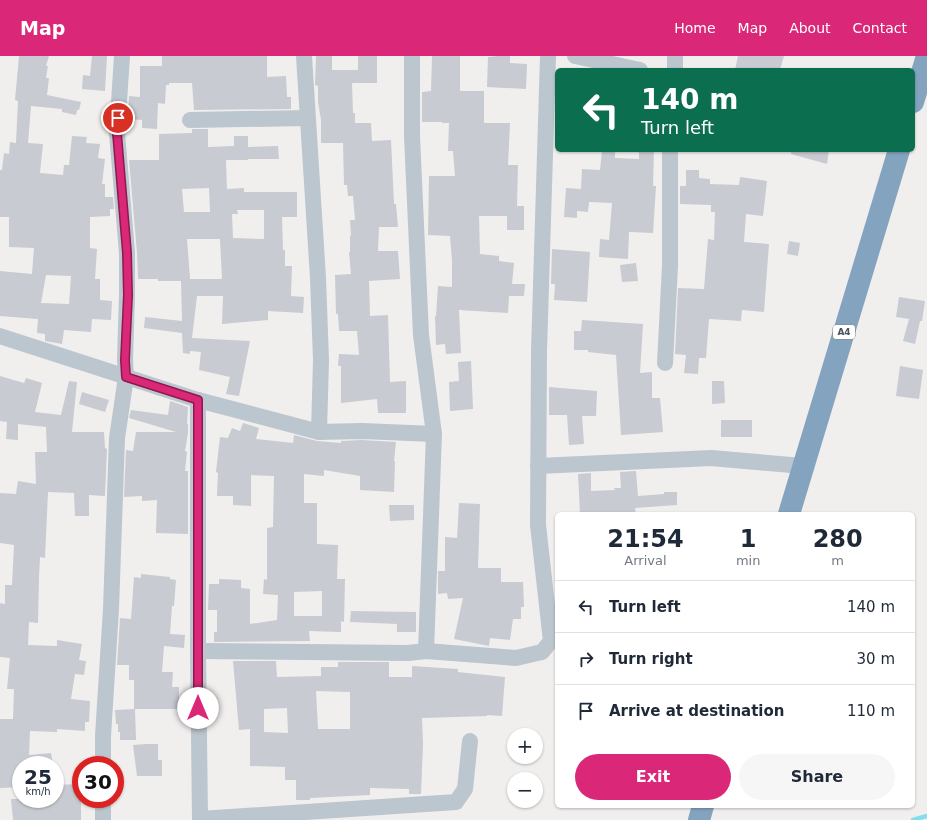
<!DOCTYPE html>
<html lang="en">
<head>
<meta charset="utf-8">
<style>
	:root { --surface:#fff; --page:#f6f6f7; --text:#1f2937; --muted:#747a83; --line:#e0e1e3; --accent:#db2777 }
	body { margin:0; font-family:"DejaVu Sans",sans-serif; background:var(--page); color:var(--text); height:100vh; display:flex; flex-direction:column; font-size:15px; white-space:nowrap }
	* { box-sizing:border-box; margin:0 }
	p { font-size:13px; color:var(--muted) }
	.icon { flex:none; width:22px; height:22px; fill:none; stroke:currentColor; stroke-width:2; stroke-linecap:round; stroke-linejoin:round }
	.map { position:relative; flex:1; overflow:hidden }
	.panel { position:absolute; left:555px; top:456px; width:360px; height:296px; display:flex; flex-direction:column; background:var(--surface); border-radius:6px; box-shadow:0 1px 3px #0004 }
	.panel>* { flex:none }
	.guide { position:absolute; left:555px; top:12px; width:360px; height:84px; border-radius:6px; box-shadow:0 1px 3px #0004; background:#0b6e4f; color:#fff; overflow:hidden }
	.fabs { position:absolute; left:507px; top:672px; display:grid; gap:8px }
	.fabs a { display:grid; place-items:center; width:36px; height:36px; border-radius:50%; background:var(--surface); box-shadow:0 1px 3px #0004; font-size:20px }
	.speed { position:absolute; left:12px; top:700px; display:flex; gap:8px; font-size:20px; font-weight:700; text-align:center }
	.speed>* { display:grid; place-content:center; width:52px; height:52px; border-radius:50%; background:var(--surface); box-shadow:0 1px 3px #0004; line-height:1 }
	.speed small { font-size:10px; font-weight:400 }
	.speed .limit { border:6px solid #d22; background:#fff; color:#111 }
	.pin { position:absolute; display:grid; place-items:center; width:34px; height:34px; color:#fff; margin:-17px; border:2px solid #fff; border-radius:50%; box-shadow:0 1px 4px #0007 }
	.me { position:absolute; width:44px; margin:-22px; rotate:0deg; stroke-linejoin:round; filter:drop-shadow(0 0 3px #0008) }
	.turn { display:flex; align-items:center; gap:14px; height:84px; padding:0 20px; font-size:18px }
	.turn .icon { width:52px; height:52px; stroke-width:2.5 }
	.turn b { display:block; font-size:28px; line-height:34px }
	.eta { display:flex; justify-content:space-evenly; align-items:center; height:68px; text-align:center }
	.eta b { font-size:24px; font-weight:700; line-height:28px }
	.action { display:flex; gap:8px; margin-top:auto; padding:8px 20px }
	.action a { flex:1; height:46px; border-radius:24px; background:var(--accent); color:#fff; font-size:16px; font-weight:700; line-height:46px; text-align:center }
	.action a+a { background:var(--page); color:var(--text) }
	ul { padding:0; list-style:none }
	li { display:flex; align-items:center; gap:12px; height:52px; padding:0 20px; border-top:1px solid var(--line) }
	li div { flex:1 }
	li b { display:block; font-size:15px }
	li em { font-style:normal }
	header { display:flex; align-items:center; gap:24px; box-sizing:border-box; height:56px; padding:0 20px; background:var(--accent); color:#fff }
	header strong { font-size:19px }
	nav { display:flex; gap:22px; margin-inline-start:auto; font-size:14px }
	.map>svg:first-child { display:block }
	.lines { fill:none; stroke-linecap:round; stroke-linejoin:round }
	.stream { stroke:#86ddee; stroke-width:4.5 }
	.building { fill:#c8cbd1; fill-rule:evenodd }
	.street { stroke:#bcc6ce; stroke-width:16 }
	.highway { stroke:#84a3bf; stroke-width:22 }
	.route-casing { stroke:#8e194d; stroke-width:10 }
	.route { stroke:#db2777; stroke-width:7 }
	.labels { text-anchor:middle; stroke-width:3.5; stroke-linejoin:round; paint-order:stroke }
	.shield { fill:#fff; stroke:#7e868d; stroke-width:1 }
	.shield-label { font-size:9px; font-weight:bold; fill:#46525c }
</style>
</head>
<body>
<header>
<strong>Map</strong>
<nav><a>Home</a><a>Map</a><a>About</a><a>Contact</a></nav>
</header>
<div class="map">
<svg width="927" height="764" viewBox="0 0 927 764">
	<rect width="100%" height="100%" fill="#f1eeee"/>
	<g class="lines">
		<path class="stream" d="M913,764L927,760"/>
	</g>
	<g class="building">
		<path d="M19,0H49L46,10H48L46,22H49L47,39L81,46L79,54H77L76,59L62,56V53L31,50L28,87L43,88L40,117L63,119L64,109H69L72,80L87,81L86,87L100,88L98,102L105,103L102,128H105V141H113L114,153H110V160L90,161V192L97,193L95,223H100V244L112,245L111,264L92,263L91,276L64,274L62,288L45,285V278L37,277L38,263L0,260V215L32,218L34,192L9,191V161H0V114H2L4,97L9,98L10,86L16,87L18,45L15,44ZM46,219L71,220L69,248L41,247Z"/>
		<path d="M92,0H107L105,35L82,33L83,19L90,20Z"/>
		<path d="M162,0H267V21L286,20L287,41H291V53L194,54L192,27H169V29H166L165,48L158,47L157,73L142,72V64L128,63L129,40L140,41V10H162Z"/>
		<path d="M316,0H332V14H358V0H377V27H352L353,57H355V67H371L372,85L391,84L394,148H396L398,171H379L378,195H398L400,223L369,225L370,260L388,259L390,326L406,325V357H378L377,343L341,347V310H338L339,298L359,299L357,275H339L338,258H336L335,219L351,218L349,196H350V180H351L350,164H355L353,140H348L347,129H344L343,87H321V64L318,46V30L315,29Z"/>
		<path d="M432,0H460V35H484V67H510L508,109H518L517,150H524V174H507V160H479L480,198L499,200V205L514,207L512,228H525L524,240H509L508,257L459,254L461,297L446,298L445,288L436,289L435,260H436L438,230L452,231V205L450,180L428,179L429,120H455L453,95H448L449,67H442V66H422V36L431,35Z"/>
		<path d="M498,0H510V7L527,8L526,33L487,31L488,1Z"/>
		<path d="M738,0H784L780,14H735Z"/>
		<path d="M192,73H208V91L234,90V80H248V91L278,90L279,103H248V104H226L227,133L244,132V136H297V161H282L283,194H285V210H292L291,240L304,241L303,257L268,255V264L222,268L223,240H197L192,282L250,285L239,340L226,338L230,321L199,314L201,296L190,295V298L183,297L182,277L144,272L145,261L182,265L181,225H158V223H138L137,197L129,104H159V78L192,77ZM209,132L210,156H184L182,133ZM237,154H264V183L233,182L232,158H238ZM187,183H220L222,223H190Z"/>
		<path d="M602,94H615V102L639,103V94H654L653,130H656L653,177L629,176L628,203L599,201L600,183L609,184L612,147L589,146L588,156L577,155V162L564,161L566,132L581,133L582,113L600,114Z"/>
		<path d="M791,94H829L827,108L791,98Z"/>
		<path d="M686,114H699V122L710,123V128L739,129L740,121L767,125L763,160L746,158L744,186L769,188L764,256L742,254L741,265L709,263L706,302H699L698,318L684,317L686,299L675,298L678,232L704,233L708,183L714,184L715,156H711V149L680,148V130H686Z"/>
		<path d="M789,185L800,187L798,200L787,198Z"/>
		<path d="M552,193L590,196L587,246L554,244L555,228H551Z"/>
		<path d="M636,207L638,225L622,226L620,209Z"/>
		<path d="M899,241L925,245L922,265H920L915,288L903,285L909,263L896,261Z"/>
		<path d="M582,264L643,268L640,317L652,316V342H660L663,376L621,379L616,299L588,296V294H574V275H581Z"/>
		<path d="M471,305L473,353L450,355L449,326L459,325L458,306Z"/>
		<path d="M900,310L923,314L919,343L896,340Z"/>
		<path d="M0,320L24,327L26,322L42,327L35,356L61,359L69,325L77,326L72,376H104L105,392L107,393L105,440L89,439V460H75L74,437L48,436L45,502L40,501L39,521L38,567L29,566L28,589L57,590V584L82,588L79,604L86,605L84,619L75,618L71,643L90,645L89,666H85V675L57,673V676L30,675L29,699L51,697L53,709H21V731L0,732V663H13L14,633H7L10,602L0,601V547L5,548V529H12L14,489L0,487V437L16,438L18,425L36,428L35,396H47L46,371L18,368V384L6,383L7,366L0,365Z"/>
		<path d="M712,325H724L725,347L712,348Z"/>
		<path d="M549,331L597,335L596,360H582L584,388L569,389L567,359H549Z"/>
		<path d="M82,336L109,344L105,356L79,348Z"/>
		<path d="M170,345L188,351L187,368H188V377L185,395L187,396L185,415H188V478L156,477L157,444L142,445V440L124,441L126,394L133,395L136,376H176L129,362L131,354L168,359Z"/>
		<rect x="721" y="364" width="31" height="17"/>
		<path d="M243,367L259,372L256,383L293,387L294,379L317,385L341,387V385L362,384L396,386L394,405H395L394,436L360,434V420L324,414V420L304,418V447H317V488L338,489L337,523H345L344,566L341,565V576L309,575L310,585L214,586V576H217V554H208L209,528H219V523L241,524V532L250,533V568L277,564L278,539L263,538L264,523L267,524V472L273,471L274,420L251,419V450L233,449V440H217L218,417L216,416L220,381L228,382L232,372L240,375ZM322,535V560H294V536Z"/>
		<path d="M636,415L638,440L664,438V436H677V449L635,452L636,458H580L578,418L591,417V435L615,434L614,432H621L620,416Z"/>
		<path d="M459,447L480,448L478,512H501V526H523L524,551H521V563H513L510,584L490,582L489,590L454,583L463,542L448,543L447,537L438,538V515H445V481L457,482Z"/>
		<path d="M389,449H414V464L390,465Z"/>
		<path d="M141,518L170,521V523L176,524L174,550H172L170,578L185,579L184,592L164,590L162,616H173L172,631H179V653H134V624H129V609H117L120,562L131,563L134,521L141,522Z"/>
		<path d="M351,555L416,556V576H397V568L350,566Z"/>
		<path d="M233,605H276L277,621L321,620V611H338V606H389V621H412V610L458,613V616L505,621L502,660L487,659V660L422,662L423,688L421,738H409V733L370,732V739L310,742V744H296V724H285V711L250,710V673L239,674ZM316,635L350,636V673H318ZM287,652L288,677L264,676V653Z"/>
		<path d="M135,653L136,684H120V676H118V668H116L115,654Z"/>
		<path d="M147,688H158V704H162V720H137L133,689Z"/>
		<path d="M81,728V764H13L11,743H27V749L55,747V729Z"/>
	</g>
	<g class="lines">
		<g class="street">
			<path d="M304,0L318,222L321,304L319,376"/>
			<path d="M412,0V80L421,279L434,378L426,595"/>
			<path d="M575,0L640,14"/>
			<path d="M675,14V0"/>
			<path d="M190,64L307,62"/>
			<path d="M0,280L198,344L319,376L362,375L434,378"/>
			<path d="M665,307L670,210V94"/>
			<path d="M198,344V595L200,764"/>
			<path d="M538,410L711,402L803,410"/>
			<path d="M198,595L408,597L426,595L516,602L542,596L551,585L538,469L539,295L548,0"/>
			<path d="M103,709V680L111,553L117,382L126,321L125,304L127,239V197L117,77L122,0"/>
			<path d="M200,763L456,746L465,733L470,685"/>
			<path d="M103,764V743"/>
		</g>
		<g class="highway">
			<path d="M913,46L927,0"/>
			<path d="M789,458L899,94"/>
			<path d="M699,764L703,750"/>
		</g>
	</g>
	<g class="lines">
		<defs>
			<path id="route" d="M118,62L117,77L127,197L128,239L125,304L126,321L198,344V652"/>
		</defs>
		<use href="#route" class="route-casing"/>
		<use href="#route" class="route"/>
	</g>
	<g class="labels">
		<rect class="shield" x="833" y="269" width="22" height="14" rx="3"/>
		<g class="shield-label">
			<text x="844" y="279">A4</text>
		</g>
	</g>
</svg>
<div class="fabs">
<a>+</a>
<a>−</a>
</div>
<div class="speed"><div>25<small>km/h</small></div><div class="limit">30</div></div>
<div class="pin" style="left:118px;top:62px;background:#d93025"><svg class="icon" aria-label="arrive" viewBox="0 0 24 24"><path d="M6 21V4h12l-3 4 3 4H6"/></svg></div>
<svg class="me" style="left:198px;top:652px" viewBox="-20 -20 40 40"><circle r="19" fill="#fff"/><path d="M0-13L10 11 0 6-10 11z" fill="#db2777"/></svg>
<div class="guide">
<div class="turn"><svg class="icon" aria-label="left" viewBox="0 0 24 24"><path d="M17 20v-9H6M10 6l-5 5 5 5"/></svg><div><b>140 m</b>Turn left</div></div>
</div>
<section class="panel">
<div class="eta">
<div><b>21:54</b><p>Arrival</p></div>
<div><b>1</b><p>min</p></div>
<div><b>280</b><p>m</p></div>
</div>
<ul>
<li><svg class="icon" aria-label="left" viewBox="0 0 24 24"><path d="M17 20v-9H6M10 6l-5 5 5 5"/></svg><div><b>Turn left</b></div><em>140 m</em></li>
<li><svg class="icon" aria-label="right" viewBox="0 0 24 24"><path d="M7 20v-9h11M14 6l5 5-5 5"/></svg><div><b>Turn right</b></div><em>30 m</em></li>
<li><svg class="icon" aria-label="arrive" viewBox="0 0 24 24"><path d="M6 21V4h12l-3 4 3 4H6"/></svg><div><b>Arrive at destination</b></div><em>110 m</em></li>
</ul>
<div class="action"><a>Exit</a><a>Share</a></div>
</section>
</div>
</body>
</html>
